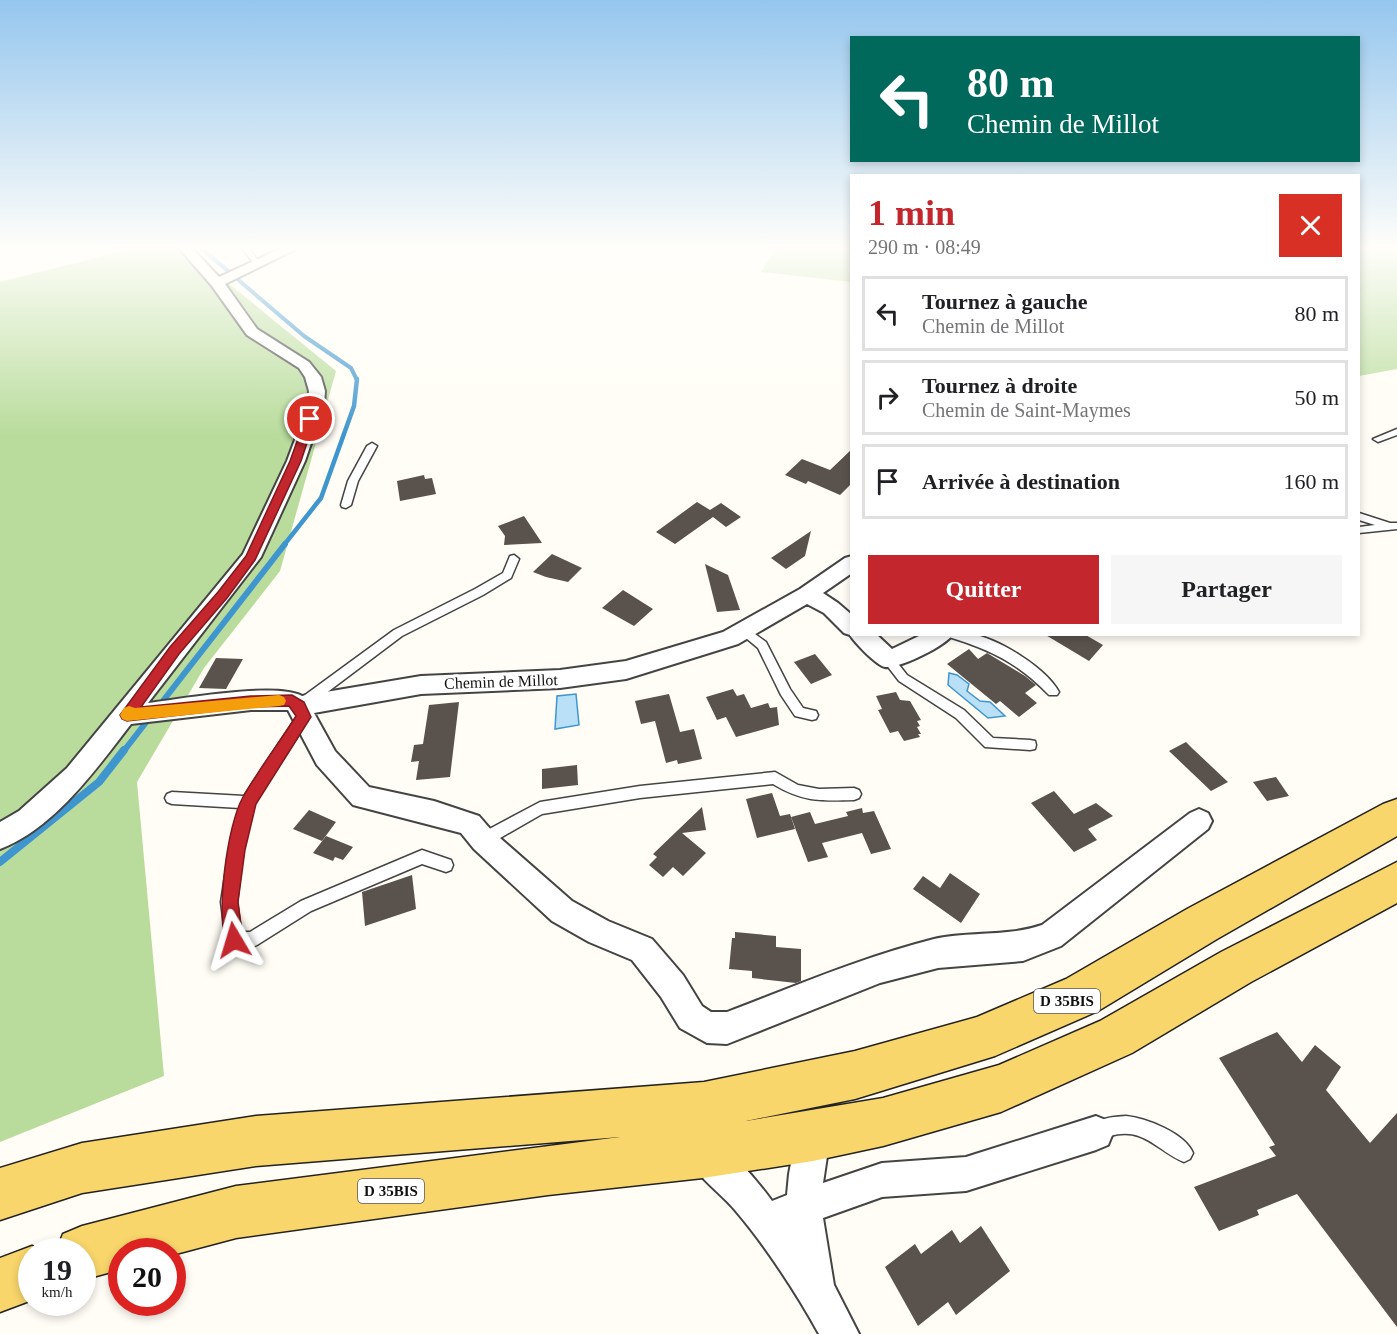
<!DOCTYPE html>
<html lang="fr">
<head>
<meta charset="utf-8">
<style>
	:root { --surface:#fff; --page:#f6f6f6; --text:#202124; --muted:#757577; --line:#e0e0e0; --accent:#c4262e }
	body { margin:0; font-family:"Times New Roman",serif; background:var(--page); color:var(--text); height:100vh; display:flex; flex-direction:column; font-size:22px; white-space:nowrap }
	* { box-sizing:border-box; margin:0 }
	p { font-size:20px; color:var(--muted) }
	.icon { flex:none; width:33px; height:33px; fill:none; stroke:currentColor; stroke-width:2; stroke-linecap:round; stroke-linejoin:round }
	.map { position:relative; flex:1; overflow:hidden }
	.sheet { position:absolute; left:850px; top:174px; width:510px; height:462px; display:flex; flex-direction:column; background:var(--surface); border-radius:0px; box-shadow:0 3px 9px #0003 }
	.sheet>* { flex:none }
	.banner { position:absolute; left:850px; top:36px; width:510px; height:126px; border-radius:0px; box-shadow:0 3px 9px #0003; background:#00695c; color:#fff; overflow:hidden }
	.speed { position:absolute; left:18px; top:1238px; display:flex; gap:12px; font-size:30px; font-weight:700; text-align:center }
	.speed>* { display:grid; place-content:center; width:78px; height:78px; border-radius:50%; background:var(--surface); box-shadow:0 3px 9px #0003; line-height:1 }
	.speed small { font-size:15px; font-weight:400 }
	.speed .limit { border:9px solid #d22; background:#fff; color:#111 }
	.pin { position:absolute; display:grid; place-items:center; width:51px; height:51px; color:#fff; margin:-26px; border:3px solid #fff; border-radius:50%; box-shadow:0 2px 6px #0007 }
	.me { position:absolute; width:66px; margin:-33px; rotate:353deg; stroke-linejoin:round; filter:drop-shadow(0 0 4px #0008) }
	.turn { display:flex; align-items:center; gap:21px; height:126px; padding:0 18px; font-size:27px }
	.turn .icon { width:78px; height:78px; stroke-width:2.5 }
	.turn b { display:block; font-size:42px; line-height:51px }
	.round { display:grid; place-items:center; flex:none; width:63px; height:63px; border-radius:0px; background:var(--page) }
	.summary { display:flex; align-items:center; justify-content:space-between; height:102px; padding:0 18px }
	h1 { font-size:36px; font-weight:800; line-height:45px; color:var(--accent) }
	.action { display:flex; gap:12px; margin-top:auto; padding:12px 18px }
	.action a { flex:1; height:69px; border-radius:0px; background:var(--accent); color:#fff; font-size:24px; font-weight:800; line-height:69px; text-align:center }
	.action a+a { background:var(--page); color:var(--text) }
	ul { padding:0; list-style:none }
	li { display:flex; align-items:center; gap:18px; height:75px; margin:0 12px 9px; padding:0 6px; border:3px solid var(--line); border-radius:0px }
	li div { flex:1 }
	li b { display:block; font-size:22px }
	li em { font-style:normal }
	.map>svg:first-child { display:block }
	.forest { fill:#b9dc9c }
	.water { fill:#b9e0f7; stroke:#3f96cf; stroke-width:1.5 }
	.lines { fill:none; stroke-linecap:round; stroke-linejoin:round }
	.stream-far3 { stroke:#3f96cf; stroke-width:4 }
	.stream-far2 { stroke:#3f96cf; stroke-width:4.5 }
	.stream-far1 { stroke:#3f96cf; stroke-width:6 }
	.stream { stroke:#3f96cf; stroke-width:8 }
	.building { fill:#5a524d }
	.service-casing { stroke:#444; stroke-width:3 }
	.minor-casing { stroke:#444; stroke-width:4 }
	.primary-casing { stroke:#222; stroke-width:3 }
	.service { fill:#fff; fill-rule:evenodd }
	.minor { fill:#fff; fill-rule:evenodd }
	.primary { fill:#f9d66b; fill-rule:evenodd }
	.route { fill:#c4262e; stroke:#7f191e; stroke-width:1.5 }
	.slow { fill:#f59e0b }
	.labels { text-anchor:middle; stroke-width:6; stroke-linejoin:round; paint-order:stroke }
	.shield { fill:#fff; stroke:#585858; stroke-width:1.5 }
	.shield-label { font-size:15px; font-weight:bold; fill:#111 }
	.street-label { font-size:16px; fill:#111; stroke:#fff }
</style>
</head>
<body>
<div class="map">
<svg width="1397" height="1334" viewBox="0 0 1397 1334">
	<rect width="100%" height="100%" fill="#fffdf5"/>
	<g class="forest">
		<path d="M135,248H185L336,371L280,571L204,668L137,782L164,1076L0,1142V282Z"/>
		<path d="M776,248H852V282L761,272Z"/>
		<path d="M1359,248H1397V369L1359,376Z"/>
	</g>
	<g class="water">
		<path d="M949,673L957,675L969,684L967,691L980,701L990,702L1005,716L988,718L948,685Z"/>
		<path d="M576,694L579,725L555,729L557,696Z"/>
	</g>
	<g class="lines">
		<path class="stream-far3" d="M201,248L304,336L351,368L357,380"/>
		<path class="stream-far2" d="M284,545L321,498L354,406L357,379"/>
		<g class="stream-far1">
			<path d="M159,706L285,544"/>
			<path d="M123,752L151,716"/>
		</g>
		<path class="stream" d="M0,862L99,782L124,750"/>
	</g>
	<g class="building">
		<path d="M852,449V483L840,495L808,481L806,484L785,475L802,459L830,470Z"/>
		<path d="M424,475L425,479L432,478L436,494L400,501L397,481Z"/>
		<path d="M697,502L710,510L721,503L741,517L726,527L713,517L675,544L656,532Z"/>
		<path d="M524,516L542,543L504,545L505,536L498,526Z"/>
		<path d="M811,531L805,556L786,569L771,558Z"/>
		<path d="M552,554L582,568L568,582L546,577L533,572Z"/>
		<path d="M705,564L728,575L740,610L717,612Z"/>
		<path d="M623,590L653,609L634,626L602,608Z"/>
		<path d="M1044,634H1084L1103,645L1089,661Z"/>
		<path d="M969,649L978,659L987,653L1025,676L1036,685L1025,693L1037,703L1019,717L1000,701L996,704L947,664Z"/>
		<path d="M815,654L832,675L811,684L794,662Z"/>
		<path d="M216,658L243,659L226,689L199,688Z"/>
		<path d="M733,689L737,696L744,694L751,708L768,703L770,708L777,707L779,725L736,737L726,717L717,720L706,697Z"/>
		<path d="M896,692L900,700L910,701L921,720L917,721L920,726L917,727L921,734H918L920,737L904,741L898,731L890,733L878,710L882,709L876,696Z"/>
		<path d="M669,694L680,732L694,729L702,759L678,764L677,760L666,763L655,721L641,724L635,701Z"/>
		<path d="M459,702L450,777L416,780L419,761L411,762L414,745L423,744L429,705Z"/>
		<path d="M1186,742L1193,749L1228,782L1211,791L1169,751Z"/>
		<path d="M577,765L578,785L542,789V769Z"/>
		<path d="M1276,777L1289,796L1267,801L1253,782Z"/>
		<path d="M1054,791L1074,814L1096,803L1113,816L1088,829L1097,840L1074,852L1031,803Z"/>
		<path d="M772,793L780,816L790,814L795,829L757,838L746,799Z"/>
		<path d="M702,807L706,830L682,833L706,853L683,876L673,867L663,877L649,865L657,857L653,854Z"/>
		<path d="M862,808L863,813L874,811L891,849L871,854L862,833L822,843L828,857L808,862L791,817L810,812L815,824L848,816L846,812Z"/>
		<path d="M309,810L336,822L322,841L293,829Z"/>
		<path d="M326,836L353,847L343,860L335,857L333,861L313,853Z"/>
		<path d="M950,873L980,894L961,923L913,889L923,876L940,888Z"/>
		<path d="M412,875L416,909L365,926L362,892Z"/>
		<path d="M735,932L776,936V947L801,949V981L796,983L752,978V971L729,969L732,938H735Z"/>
		<path d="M1277,1032L1302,1062L1315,1045L1341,1067L1326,1090L1370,1143L1397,1113V1327L1297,1194L1257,1210L1259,1215L1219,1231L1194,1187L1276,1156L1269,1147L1275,1145L1219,1058Z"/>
		<path d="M981,1226L1010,1271L956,1315L948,1302L918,1326L885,1267L915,1244L921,1254L952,1230L960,1243Z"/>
	</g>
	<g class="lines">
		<defs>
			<g id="service">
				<path d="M242,248H249L260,264L259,265H255Z"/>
				<path d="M1397,429V435L1378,442L1373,439Z"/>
				<path d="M372,443L377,446L358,481L351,505L346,508L342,507L341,505L348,481L367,446Z"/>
				<path d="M1359,513L1390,523H1397V529L1359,533V527L1375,525L1359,520Z"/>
				<path d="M514,555L519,559L511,578L483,595L402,636L309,706H301L299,702L301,698L394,630L475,589L503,573L510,556Z"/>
				<path d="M744,626L766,642L790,689L803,708L816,711L818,715L816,719L812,720L795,716L781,695L758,648L740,633L738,630Z"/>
				<path d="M947,634C955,634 963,634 971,634C998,638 1046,668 1059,692L1057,695H1049C1018,663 991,650 949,637Z"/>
				<path d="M888,654L892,656L907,675L964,710L993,738L1030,740L1035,741L1036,745L1035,749L1030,750L985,747L956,718L899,681L882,659L884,656Z"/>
				<path d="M304,711L308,712L310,716L308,720L254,804L243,850L237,902L241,932H250L301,901L422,850L451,860L453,865L451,870L446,872L422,864L311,911L257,945C249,949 237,949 229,945L226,940L221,902L229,850L240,808L172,804L167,802L165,798L167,794L172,792L244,796L300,712Z"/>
				<path d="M775,772L798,785L819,789L854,788L859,790L861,794L859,798L854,800C820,801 803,802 773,784L640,798L542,814L488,845L483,847L478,845L476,840L478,835L540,802L640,786Z"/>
				<path d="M1126,1116C1146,1118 1185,1133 1193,1153L1190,1159L1184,1162C1157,1151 1144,1126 1110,1136C1105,1137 1101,1140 1097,1142L1091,1139L1088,1133C1094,1118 1111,1117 1126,1116Z"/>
			</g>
			<g id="minor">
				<path d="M179,248H192L219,277L282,248H298L225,284L257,329L309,362L321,377L325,391L324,405L305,461L261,557L148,703C181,699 276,682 302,696L421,676L560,670L626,661L723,632L800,589L845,558L852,556V573L823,593L838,603L852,615V634H876L892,649L923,634H953C946,646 899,669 885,667C876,665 855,643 850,635L844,633L824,613L807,604L738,644L626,679L560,688L421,694L314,713L335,751L369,787L434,801L479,816L492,831L572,901L608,921L652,939L683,975L702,1006L711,1012H727C795,986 863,957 934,939C970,931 1007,937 1042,925L1190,813L1199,809L1208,813L1212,821L1208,829L1061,946L1023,961L938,968L880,983L727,1044L707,1043L680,1028L661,997L632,960L589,942L552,921L474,849L461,833L353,805L317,765L288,710H251L131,724C97,768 54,829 0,849V822L19,811L67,768L243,554L287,461L308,405L309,391L305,377L299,368L247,335L212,286Z"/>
				<path d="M1096,1116L1108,1121L1113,1133L1108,1145L1096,1150L966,1191L882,1197L823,1218L834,1285L859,1334H819C797,1294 765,1245 735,1210C719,1191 696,1177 687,1154L692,1142L704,1137C729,1147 756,1179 772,1201L787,1195L789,1174L796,1136L801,1124L813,1119L825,1124L830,1136L823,1183L882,1163L966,1157Z"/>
			</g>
			<g id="primary">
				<path d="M1397,799V836L1217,939L1098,1011L995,1056L855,1099L746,1121L883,1098L999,1065L1100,1021L1221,952L1397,862V903L1251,982L1132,1053L1001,1112L883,1146L813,1161L703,1178L548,1195L236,1238L172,1255V1251H122V1269L82,1280V1251H56L63,1234L82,1226L236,1186L620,1137L256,1166L82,1193L0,1220V1168L82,1143L256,1116L704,1082L855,1051L977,1017L1066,979L1187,909L1383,804Z"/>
				<path d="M32,1246L44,1251H32V1300L0,1312V1258Z"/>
			</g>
		</defs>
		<use href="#service" class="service-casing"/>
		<use href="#minor" class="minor-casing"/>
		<use href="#primary" class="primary-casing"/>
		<use href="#service" class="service"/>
		<use href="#minor" class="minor"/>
		<use href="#primary" class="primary"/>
	</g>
	<linearGradient id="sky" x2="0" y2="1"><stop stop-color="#95c6ee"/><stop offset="0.57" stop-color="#fffefa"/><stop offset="1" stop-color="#fffefa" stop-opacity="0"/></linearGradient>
	<rect width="1397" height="435" fill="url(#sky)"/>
	<path class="route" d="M310,416L315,419L301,461L255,560L227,598L179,654L141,707L251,696L292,695L304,702L311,717L256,804L245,850L238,902L243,940L240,946L234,949L227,946C215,917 227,825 243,797C259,769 279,743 296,716L289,706L251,707L127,721L122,719L120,715L170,647L218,592L246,556L290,461L305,419Z"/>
	<path class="slow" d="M279,695L284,697L286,701L284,705L279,706L127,721L122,719L120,715L124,708L129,706L135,708Z"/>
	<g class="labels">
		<g class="shield">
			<rect x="1034" y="989" width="66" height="24" rx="4.5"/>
			<rect x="358" y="1179" width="66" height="24" rx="4.5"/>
		</g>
		<g class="shield-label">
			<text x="1067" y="1006">D 35BIS</text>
			<text x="391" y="1196">D 35BIS</text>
		</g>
		<g class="street-label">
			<text transform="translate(501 681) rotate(-2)" y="6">Chemin de Millot</text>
		</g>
	</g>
</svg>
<div class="speed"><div>19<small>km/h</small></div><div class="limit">20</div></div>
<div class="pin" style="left:310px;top:419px;background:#d93025"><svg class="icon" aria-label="arrive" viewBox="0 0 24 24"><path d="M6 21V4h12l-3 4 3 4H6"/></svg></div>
<svg class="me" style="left:234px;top:940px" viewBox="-20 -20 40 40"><path d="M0-17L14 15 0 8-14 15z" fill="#c4262e" stroke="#fff" stroke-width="4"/></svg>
<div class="banner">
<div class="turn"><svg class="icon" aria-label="left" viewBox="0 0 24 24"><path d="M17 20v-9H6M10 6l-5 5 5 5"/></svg><div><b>80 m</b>Chemin de Millot</div></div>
</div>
<section class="sheet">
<div class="summary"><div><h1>1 min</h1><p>290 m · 08:49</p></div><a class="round" style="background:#d93025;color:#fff"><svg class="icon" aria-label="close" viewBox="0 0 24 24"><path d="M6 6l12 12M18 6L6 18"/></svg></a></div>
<ul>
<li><svg class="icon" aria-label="left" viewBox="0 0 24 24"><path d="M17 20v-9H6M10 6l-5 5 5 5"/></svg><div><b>Tournez à gauche</b><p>Chemin de Millot</p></div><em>80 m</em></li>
<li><svg class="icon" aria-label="right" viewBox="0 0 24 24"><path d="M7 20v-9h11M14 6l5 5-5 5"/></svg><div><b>Tournez à droite</b><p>Chemin de Saint-Maymes</p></div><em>50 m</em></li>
<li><svg class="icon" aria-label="arrive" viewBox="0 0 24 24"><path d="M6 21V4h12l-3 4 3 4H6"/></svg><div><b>Arrivée à destination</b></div><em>160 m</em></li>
</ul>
<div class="action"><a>Quitter</a><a>Partager</a></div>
</section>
</div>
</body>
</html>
